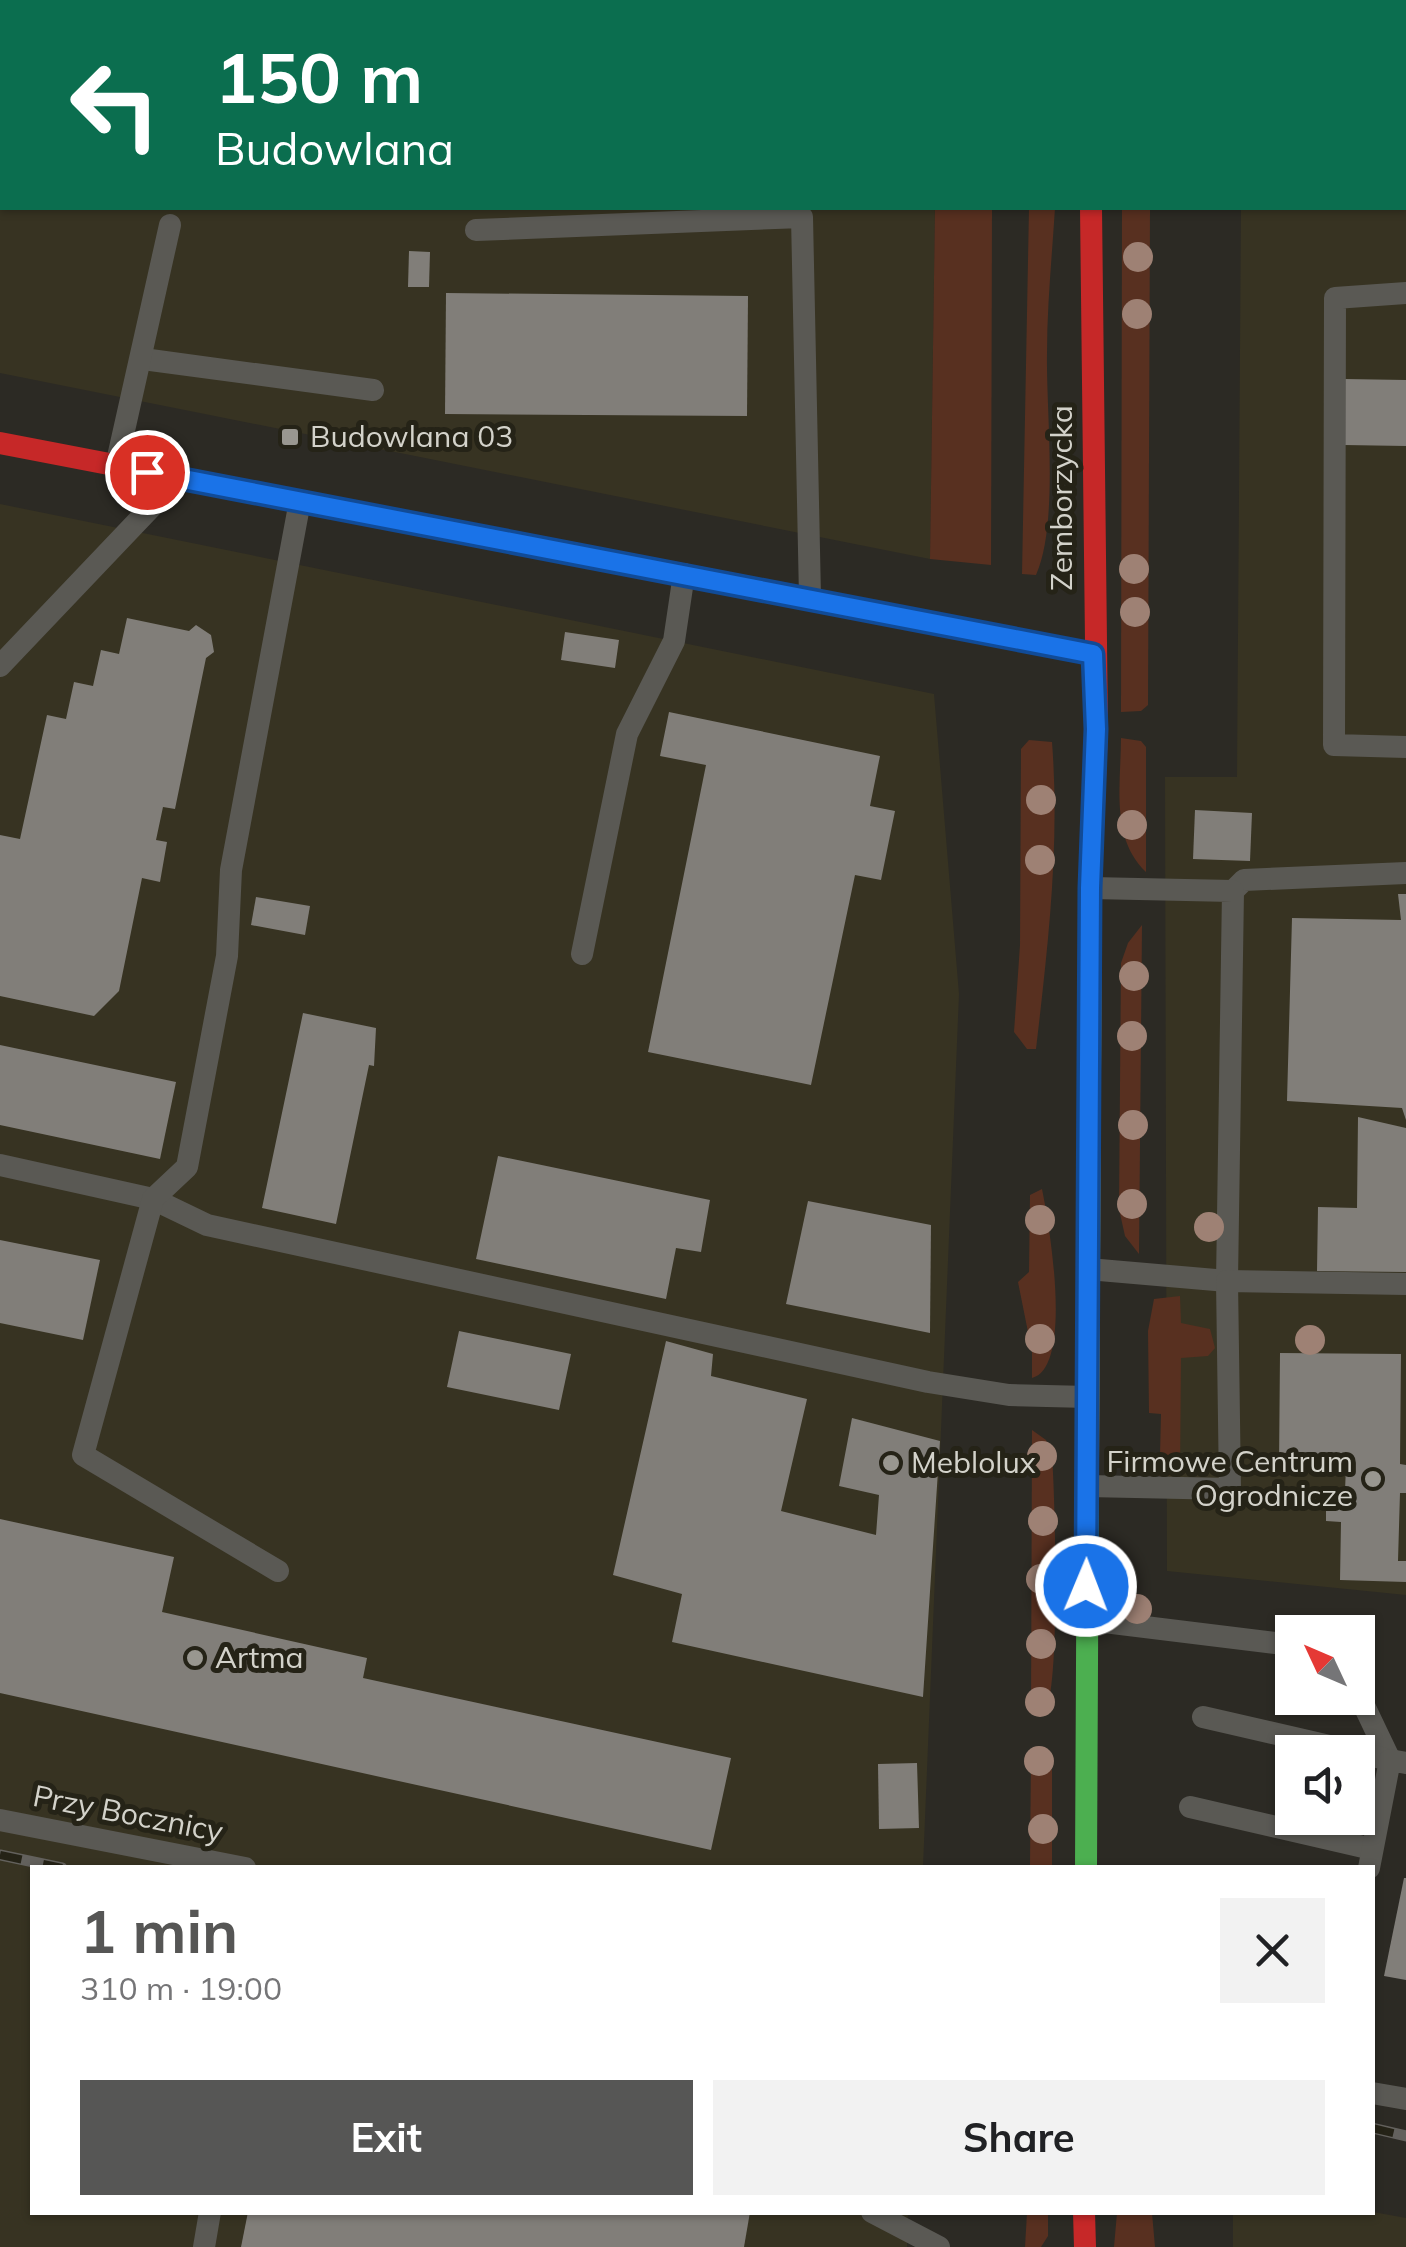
<!DOCTYPE html>
<html lang="en">
<head>
<meta charset="utf-8">
<style>
	:root { --surface:#fff; --page:#f2f2f2; --text:#202124; --muted:#757577; --accent:#565655 }
	body { margin:0; font-family:Mulish,sans-serif; background:var(--page); color:var(--text); height:100vh; display:flex; flex-direction:column; font-size:38px; white-space:nowrap }
	* { box-sizing:border-box; margin:0 }
	p { font-size:32px; color:var(--muted) }
	.icon { flex:none; width:55px; height:55px; fill:none; stroke:currentColor; stroke-width:2; stroke-linecap:round; stroke-linejoin:round }
	.map { position:relative; flex:1; overflow:hidden }
	.panel { position:absolute; left:30px; top:1865px; width:1345px; height:350px; display:flex; flex-direction:column; background:var(--surface); border-radius:0px; box-shadow:0 2px 8px #0004 }
	.panel>* { flex:none }
	.hud { position:absolute; left:0px; top:0px; width:1408px; height:210px; box-shadow:0 2px 8px #0004; background:#0b6e4f; color:#fff; overflow:hidden }
	.needle { width:65px; rotate:314deg }
	.fabs { position:absolute; left:1275px; top:1615px; display:grid; gap:20px }
	.fabs a { display:grid; place-items:center; width:100px; height:100px; border-radius:0px; background:var(--surface); box-shadow:0 2px 8px #0004; font-size:50px }
	.pin { position:absolute; display:grid; place-items:center; width:85px; height:85px; color:#fff; margin:-42px; border:5px solid #fff; border-radius:50%; box-shadow:0 2px 10px #0007 }
	.me { position:absolute; width:110px; margin:-55px; rotate:1deg; stroke-linejoin:round; filter:drop-shadow(0 0 8px #0008) }
	.turn { display:flex; align-items:center; gap:35px; height:210px; padding:0 50px; font-size:45px }
	.turn .icon { width:130px; height:130px; stroke-width:2.5 }
	.turn b { display:block; font-size:70px; line-height:85px }
	.round { display:grid; place-items:center; flex:none; width:105px; height:105px; border-radius:0px; background:var(--page) }
	.head { display:flex; align-items:center; justify-content:space-between; height:170px; padding:0 50px }
	h1 { font-size:60px; font-weight:700; line-height:75px; color:var(--accent) }
	.button { display:flex; gap:20px; margin-top:auto; padding:20px 50px }
	.button a { flex:1; height:115px; border-radius:0px; background:var(--accent); color:#fff; font-size:40px; font-weight:700; line-height:115px; text-align:center }
	.button a+a { background:var(--page); color:var(--text) }
	.map>svg:first-child { display:block }
	.built { fill:#373322 }
	.green { fill:#583020 }
	.building { fill:#817e79 }
	.lines { fill:none; stroke-linecap:round; stroke-linejoin:round }
	.lane { stroke:#5a5954; stroke-width:22 }
	.fast { stroke:#4caf50; stroke-width:22 }
	.slow { stroke:#ffc107; stroke-width:22 }
	.jam { stroke:#c62828; stroke-width:22 }
	.rail-casing { stroke:#63615d; stroke-width:11 }
	.rail { stroke:#252317; stroke-width:8; stroke-dasharray:22; stroke-linecap:butt }
	.tree { fill:#9e8174 }
	.route-casing { stroke:#114b97; stroke-width:25 }
	.route { stroke:#1a73e8; stroke-width:18 }
	.poi-dot { fill:#999790; stroke:#252317; stroke-width:4 }
	.labels { text-anchor:middle; stroke-width:10; stroke-linejoin:round; paint-order:stroke }
	.poi-label { font-size:30px; fill:#d3d2ca; stroke:#252317; text-anchor:start }
	.street-label { font-size:30px; fill:#d3d2ca; stroke:#252317 }
</style>
</head>
<body>
<div class="map">
<svg width="1406" height="2247" viewBox="0 0 1406 2247">
	<rect width="100%" height="100%" fill="#2c2a24"/>
	<g class="built">
		<path d="M0,0H938L2,2V208H935L930,559L0,373Z"/>
		<path d="M1249,0H1406V1595L1167,1571L1165,777H1237L1241,208H1405V2Z"/>
		<path d="M0,504L934,694L959,994L923,1867L32,1868V2212H908L907,2247H0Z"/>
		<path d="M1373,2212L1406,2218V2247H1233V2213Z"/>
	</g>
	<g class="green">
		<path d="M935,208H992L991,565L930,559Z"/>
		<path d="M1029,208H1055C1052,256 1047,305 1047,354C1046,412 1059,524 1036,575L1022,574Z"/>
		<path d="M1122,208H1150L1148,705L1141,711L1121,712Z"/>
		<path d="M1121,738L1141,741L1146,747V872C1110,838 1121,784 1121,738Z"/>
		<path d="M1029,740L1052,742C1060,845 1048,946 1036,1049H1027L1014,1032L1020,945L1021,749Z"/>
		<path d="M1142,925L1139,1254L1125,1236L1119,1209L1121,963L1128,943Z"/>
		<path d="M1042,1189C1049,1223 1074,1367 1032,1378V1352L1018,1282L1029,1272L1030,1195Z"/>
		<path d="M1180,1296L1181,1323L1210,1329L1215,1348L1208,1356L1181,1358L1180,1475L1150,1476L1147,1456L1160,1455L1161,1414L1149,1413L1148,1331L1154,1299Z"/>
		<path d="M1032,1430L1046,1440L1052,1456C1055,1495 1060,1683 1046,1708L1031,1713Z"/>
		<path d="M1031,1754L1052,1770V1867H1030Z"/>
		<path d="M1027,2213H1048V2236L1041,2247H1025Z"/>
		<path d="M1117,2213H1152L1155,2247H1114Z"/>
	</g>
	<g class="building">
		<path d="M409,251L430,252L429,287H408Z"/>
		<path d="M446,293L748,296L747,416L445,414Z"/>
		<path d="M1345,379L1406,380V446L1344,445Z"/>
		<path d="M127,618L189,631L196,625L211,635L214,652L206,658L175,809L163,807L156,840L167,842L160,882L142,878L119,991L94,1016L0,996V835L20,839L47,715L66,719L74,682L93,686L101,650L119,654Z"/>
		<path d="M565,632L619,640L615,668L561,660Z"/>
		<path d="M669,712L880,756L870,806L895,811L881,880L855,875L811,1085L648,1052L706,765L660,756Z"/>
		<path d="M1195,810L1252,813L1250,861L1193,859Z"/>
		<path d="M1398,894H1406V1120L1402,1108L1287,1101L1292,918L1401,920Z"/>
		<path d="M256,897L310,906L305,935L251,925Z"/>
		<path d="M303,1013L376,1028L374,1066L369,1065L336,1224L262,1208Z"/>
		<path d="M0,1045L176,1082L160,1159L0,1125Z"/>
		<path d="M1358,1117L1406,1128V1272L1317,1271L1318,1207L1357,1208Z"/>
		<path d="M498,1156L710,1200L701,1252L676,1248L666,1299L476,1259Z"/>
		<path d="M808,1201L931,1225L930,1333L786,1304Z"/>
		<path d="M0,1240L100,1260L83,1340L0,1323Z"/>
		<path d="M459,1331L571,1354L559,1410L447,1387Z"/>
		<path d="M666,1341L713,1354L711,1376L807,1399L781,1511L876,1535L879,1495L839,1486L852,1418L940,1441L923,1697L672,1642L682,1594L613,1575Z"/>
		<path d="M1280,1353L1401,1354L1400,1464L1406,1465V1493H1400L1398,1561H1406V1582L1340,1580L1341,1522L1326,1521V1491H1345L1346,1466H1279Z"/>
		<path d="M0,1519L174,1557L162,1612L367,1658L363,1678L731,1758L711,1850L0,1693Z"/>
		<path d="M917,1763L919,1828L879,1829L878,1764Z"/>
		<path d="M1404,1878H1406V1980L1384,1976Z"/>
		<path d="M248,2212H750L744,2247H241Z"/>
	</g>
	<g class="lines">
		<g class="lane">
			<path d="M776,2L796,1"/>
			<path d="M1405,134H1406"/>
			<path d="M476,230L802,217L810,597"/>
			<path d="M1406,293L1335,298L1334,745L1406,747"/>
			<path d="M143,359L373,390"/>
			<path d="M116,466L170,225"/>
			<path d="M0,666L176,481"/>
			<path d="M1233,891L1244,880L1406,873"/>
			<path d="M582,954L627,734L674,641L684,574"/>
			<path d="M0,1165L153,1199L207,1225L928,1382L1009,1395L1088,1397"/>
			<path d="M1088,1269L1227,1281L1233,891L1091,888"/>
			<path d="M1087,1486L1230,1489L1227,1281L1406,1284"/>
			<path d="M278,1571L83,1455L153,1199L187,1167L227,956L231,870L300,501"/>
			<path d="M1088,1620L1292,1645"/>
			<path d="M1358,1693L1390,1760"/>
			<path d="M1203,1717L1390,1760"/>
			<path d="M1190,1807L1372,1849"/>
			<path d="M0,1820L245,1868"/>
			<path d="M1369,1868L1390,1760L1406,1763"/>
			<path d="M1372,2093L1406,2099"/>
			<path d="M872,2212L939,2247"/>
			<path d="M204,2247L210,2212"/>
		</g>
		<g class="fast">
			<path d="M800,597L1093,654"/>
			<path d="M1086,1868L1088,1462"/>
		</g>
		<g class="slow">
			<path d="M1091,0V2"/>
			<path d="M1088,1462L1091,878"/>
		</g>
		<g class="jam">
			<path d="M1091,208L1097,729L1091,878"/>
			<path d="M0,443L800,597"/>
			<path d="M1084,2212L1085,2247"/>
		</g>
		<defs>
			<g id="rail">
				<path d="M0,1855L62,1868"/>
				<path d="M1372,2128L1406,2136"/>
			</g>
		</defs>
		<use href="#rail" class="rail-casing"/>
		<use href="#rail" class="rail"/>
	</g>
	<g class="tree">
		<circle cx="1138" cy="257" r="15"/>
		<circle cx="1137" cy="314" r="15"/>
		<circle cx="1134" cy="569" r="15"/>
		<circle cx="1135" cy="612" r="15"/>
		<circle cx="1041" cy="800" r="15"/>
		<circle cx="1132" cy="825" r="15"/>
		<circle cx="1040" cy="860" r="15"/>
		<circle cx="1134" cy="976" r="15"/>
		<circle cx="1132" cy="1036" r="15"/>
		<circle cx="1133" cy="1125" r="15"/>
		<circle cx="1132" cy="1204" r="15"/>
		<circle cx="1040" cy="1220" r="15"/>
		<circle cx="1209" cy="1227" r="15"/>
		<circle cx="1040" cy="1339" r="15"/>
		<circle cx="1310" cy="1340" r="15"/>
		<circle cx="1042" cy="1456" r="15"/>
		<circle cx="1043" cy="1521" r="15"/>
		<circle cx="1041" cy="1579" r="15"/>
		<circle cx="1137" cy="1609" r="15"/>
		<circle cx="1041" cy="1644" r="15"/>
		<circle cx="1040" cy="1702" r="15"/>
		<circle cx="1039" cy="1761" r="15"/>
		<circle cx="1043" cy="1829" r="15"/>
	</g>
	<g class="lines">
		<defs>
			<path id="route" d="M147,472L1093,654L1096,729L1090,888L1086,1586"/>
		</defs>
		<use href="#route" class="route-casing"/>
		<use href="#route" class="route"/>
	</g>
	<g class="poi-dot">
		<rect x="280" y="427" width="20" height="20" rx="5"/>
		<circle cx="891" cy="1463" r="10"/>
		<circle cx="1373" cy="1479" r="10"/>
		<circle cx="195" cy="1658" r="10"/>
	</g>
	<g class="labels">
		<g class="poi-label">
			<text x="310" y="447">Budowlana 03</text>
			<text x="1353" y="1472" text-anchor="end">Firmowe Centrum<tspan x="1353" dy="34">Ogrodnicze</tspan></text>
			<text x="911" y="1473">Meblolux</text>
			<text x="215" y="1668">Artma</text>
		</g>
		<g class="street-label">
			<text transform="translate(1062 498) rotate(-90)" y="10">Zemborzycka</text>
			<text transform="translate(128 1814) rotate(11)" y="10">Przy Bocznicy</text>
		</g>
	</g>
</svg>
<div class="fabs">
<a><svg class="needle" viewBox="-14 -14 28 28"><path d="M0-13l5 13h-10z" fill="#e53935"/><path d="M0 13l5-13h-10z" fill="#757577"/></svg></a>
<a><svg class="icon" aria-label="sound" viewBox="0 0 24 24"><path d="M4 9h4l5-4v14l-5-4H4zM17 9q2 3 0 6"/></svg></a>
</div>
<div class="pin" style="left:147px;top:472px;background:#d93025"><svg class="icon" aria-label="arrive" viewBox="0 0 24 24"><path d="M6 21V4h12l-3 4 3 4H6"/></svg></div>
<svg class="me" style="left:1086px;top:1586px" viewBox="-20 -20 40 40"><circle r="17" fill="#1a73e8" stroke="#fff" stroke-width="3"/><path d="M0-11L8 9 0 5-8 9z" fill="#fff"/></svg>
<div class="hud">
<div class="turn"><svg class="icon" aria-label="left" viewBox="0 0 24 24"><path d="M17 20v-9H6M10 6l-5 5 5 5"/></svg><div><b>150 m</b>Budowlana</div></div>
</div>
<section class="panel">
<div class="head"><div><h1>1 min</h1><p>310 m · 19:00</p></div><a class="round"><svg class="icon" aria-label="close" viewBox="0 0 24 24"><path d="M6 6l12 12M18 6L6 18"/></svg></a></div>
<div class="button"><a>Exit</a><a>Share</a></div>
</section>
</div>
</body>
</html>
